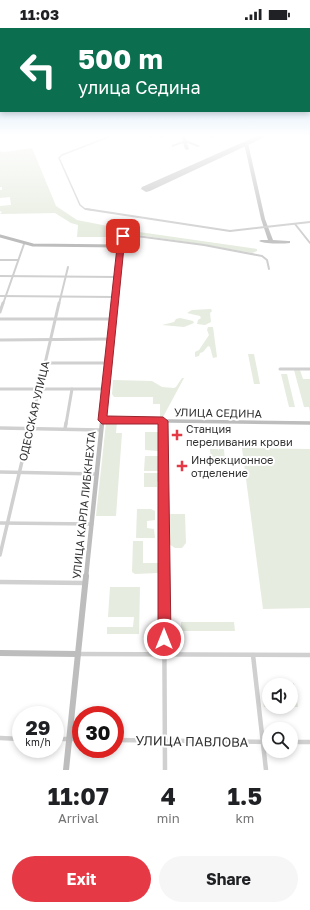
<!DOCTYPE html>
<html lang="en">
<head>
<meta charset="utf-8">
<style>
	:root { --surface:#fff; --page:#f6f6f6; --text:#202124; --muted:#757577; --accent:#e63946 }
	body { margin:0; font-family:"Golos Text",sans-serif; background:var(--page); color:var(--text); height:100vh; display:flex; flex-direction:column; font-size:15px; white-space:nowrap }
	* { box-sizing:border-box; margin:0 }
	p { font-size:13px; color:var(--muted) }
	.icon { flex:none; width:22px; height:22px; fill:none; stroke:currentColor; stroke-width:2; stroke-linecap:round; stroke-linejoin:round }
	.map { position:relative; height:742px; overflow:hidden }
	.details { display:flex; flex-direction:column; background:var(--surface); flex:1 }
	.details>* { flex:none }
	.top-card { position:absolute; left:0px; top:0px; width:310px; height:84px; box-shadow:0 2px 6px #0003; background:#0b6e4f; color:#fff; overflow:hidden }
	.buttons { position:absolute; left:262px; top:650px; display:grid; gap:8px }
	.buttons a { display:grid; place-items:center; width:36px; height:36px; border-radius:50%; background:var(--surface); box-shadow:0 2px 6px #0003; font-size:20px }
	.speed { position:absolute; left:12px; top:678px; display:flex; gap:8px; font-size:20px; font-weight:700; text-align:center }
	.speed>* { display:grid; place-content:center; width:52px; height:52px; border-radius:50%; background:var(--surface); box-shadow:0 2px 6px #0003; line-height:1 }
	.speed small { font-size:10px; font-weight:400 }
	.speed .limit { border:6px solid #d22; background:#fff; color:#111 }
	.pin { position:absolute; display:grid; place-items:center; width:34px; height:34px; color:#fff; margin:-17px; border-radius:8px; box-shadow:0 2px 6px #0006 }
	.me { position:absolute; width:44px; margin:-22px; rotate:0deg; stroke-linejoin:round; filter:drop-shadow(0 0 3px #0008) }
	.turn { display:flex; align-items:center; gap:14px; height:84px; padding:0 12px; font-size:18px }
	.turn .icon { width:52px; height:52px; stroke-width:2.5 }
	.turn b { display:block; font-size:28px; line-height:34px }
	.eta { display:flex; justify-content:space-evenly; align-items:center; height:68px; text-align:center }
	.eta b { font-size:24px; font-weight:700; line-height:28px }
	.primary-button { display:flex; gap:8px; margin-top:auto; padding:8px 12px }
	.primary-button a { flex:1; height:46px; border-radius:24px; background:var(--accent); color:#fff; font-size:16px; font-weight:700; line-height:46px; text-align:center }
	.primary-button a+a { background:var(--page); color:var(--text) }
	.status { display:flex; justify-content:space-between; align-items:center; height:28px; padding:0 20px; background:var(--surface); direction:ltr }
	.status svg { height:11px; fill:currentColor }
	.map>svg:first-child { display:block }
	.green { fill:#e6ecdf }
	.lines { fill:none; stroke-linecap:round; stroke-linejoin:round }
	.taxiway { fill:#c4c4c4; fill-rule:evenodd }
	.runway { fill:#c4c4c4; fill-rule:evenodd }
	.street-far4 { stroke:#d0d0d0; stroke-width:1.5 }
	.street-far3 { stroke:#d0d0d0; stroke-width:2 }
	.street-far2 { stroke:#d0d0d0; stroke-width:3 }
	.street-far1 { stroke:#d0d0d0; stroke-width:3.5 }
	.street { stroke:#d0d0d0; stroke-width:4.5 }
	.secondary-far3 { stroke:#bdbdbd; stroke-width:3 }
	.secondary-far2 { stroke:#bdbdbd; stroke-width:3.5 }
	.secondary-far1 { stroke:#bdbdbd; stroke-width:4.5 }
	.secondary { stroke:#bdbdbd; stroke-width:6 }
	.route { fill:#e63946; stroke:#96252e }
	.poi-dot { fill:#e63946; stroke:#fff; stroke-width:1.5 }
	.labels { text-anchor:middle; stroke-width:4; stroke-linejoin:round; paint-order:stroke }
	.street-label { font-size:11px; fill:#333; stroke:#fff }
	.poi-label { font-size:11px; fill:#333; stroke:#fff; text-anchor:start }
	.near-street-label { font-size:13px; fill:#333; stroke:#fff }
</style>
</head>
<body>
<div class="status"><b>11:03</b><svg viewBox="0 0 49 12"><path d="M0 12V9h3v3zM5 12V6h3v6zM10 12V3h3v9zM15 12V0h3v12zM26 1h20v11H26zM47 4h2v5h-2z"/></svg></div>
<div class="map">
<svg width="310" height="742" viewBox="0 0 310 742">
	<rect width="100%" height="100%" fill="#fff"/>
	<g class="green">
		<path d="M32,120L56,178L77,192L113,199L109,203L118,207L107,206L106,209H77L78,197L71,195L55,185L0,186L2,184L0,183V178L11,177L10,169L0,170V162H2V159H0V123L4,124Z"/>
		<path d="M139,204L257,221V223L252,225L207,217L139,207L137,206Z"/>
		<path d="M211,281L212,283L210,285L211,294L205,297L197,296L198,292L201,290L200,288L187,285L192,282Z"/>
		<path d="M180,290L193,293L194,295L184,299L162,297L174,294L176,291Z"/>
		<path d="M208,299H213L217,329L213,330L210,319L208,318L203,324L200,325L199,328L195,329V324L199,322L209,307L207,302Z"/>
		<path d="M248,326H254L260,356H254Z"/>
		<path d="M294,342H300L303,351H310V384L309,379H304Z"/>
		<path d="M281,346H287L295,379H289Z"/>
		<path d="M182,350H184L163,389H160V376H153V369H114L112,366L113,352L152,353L162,359L174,360L176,359Z"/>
		<path d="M108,394H117L116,405H122L116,488H96L106,395Z"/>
		<path d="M145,404H162V422H160V423H145L158,422H145Z"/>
		<path d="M242,420L310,421V580L263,581Z"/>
		<path d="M210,421H218V423L219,421H224L225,434H220L219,432V434H211Z"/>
		<path d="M145,428H160V443H144Z"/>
		<path d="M144,445H159V453L157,454V459H144Z"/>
		<path d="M137,481H151L155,483V492L147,493V500L154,501L155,510H136Z"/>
		<path d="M167,486H185L186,515L182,520H175L167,515Z"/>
		<path d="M133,513H143V535H159L158,545L135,546L132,544Z"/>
		<path d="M110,559H140L139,606H107V599H133L134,589H108Z"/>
		<path d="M181,594H234L235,603H181Z"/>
		<path d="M281,655H294L298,679H264L263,672H269V679H291V657H281Z"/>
	</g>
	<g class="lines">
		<g class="taxiway">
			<path d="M149,108H156L150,110Z"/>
			<path d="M159,108H165L160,110Z"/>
			<path d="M181,108H185L186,112L200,118L198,119L187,115L189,121L187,122L185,121L183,115L172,119V117L183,113Z"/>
			<path d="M209,108H213L214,109L212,110Z"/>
			<path d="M246,114L248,115L265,191L273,212L288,213H290V215C282,216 265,216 259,213L261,212H268L261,191L244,115Z"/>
		</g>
		<path class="runway" d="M257,108H267L150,163L146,164L141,161L142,159Z"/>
		<path class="street-far4" d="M93,182L85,181L80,177L59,130L62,127L111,108"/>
		<g class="street-far3">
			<path d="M86,181L230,203L310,194"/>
			<path d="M295,196L310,215"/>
			<path d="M120,218L122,209L129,207L204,217L262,228L267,232L269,241"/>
			<path d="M0,232H18"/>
			<path d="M0,248L117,249"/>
			<path d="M0,268L115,269"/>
			<path d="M3,276L24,216"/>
			<path d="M59,276L68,239"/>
		</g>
		<g class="street-far2">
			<path d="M0,284L3,275"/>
			<path d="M0,291H113"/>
			<path d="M0,312L111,311"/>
			<path d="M45,335H108"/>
			<path d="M280,341H310"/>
			<path d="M0,361H106"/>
			<path d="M163,393V396"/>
			<path d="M31,396L59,275"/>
			<path d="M66,396L72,361"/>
		</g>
		<g class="street-far1">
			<path d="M163,395L164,549"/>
			<path d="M0,400L101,402"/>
			<path d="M65,401L66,395"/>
			<path d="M0,444L97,446"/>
			<path d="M0,495L92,496"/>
			<path d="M0,527L31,395"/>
		</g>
		<g class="street">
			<path d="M164,548L165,742"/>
			<path d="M0,554L86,555"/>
			<path d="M78,626L310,627"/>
			<path d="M253,627L266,742"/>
			<path d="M0,710L21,711"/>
			<path d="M55,711H81"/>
			<path d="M115,712L269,714"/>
			<path d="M291,714H310"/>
		</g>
		<path class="secondary-far3" d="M0,208L33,217L120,218L114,276"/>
		<g class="secondary-far2">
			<path d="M102,392L310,395"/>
			<path d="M102,396L114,275"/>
		</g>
		<path class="secondary-far1" d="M86,549L102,395"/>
		<g class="secondary">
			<path d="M0,625L78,626"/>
			<path d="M66,742L86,548"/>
		</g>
	</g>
	<linearGradient id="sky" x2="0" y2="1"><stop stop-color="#9ec6ea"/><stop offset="0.51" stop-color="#fff"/><stop offset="1" stop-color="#fff" stop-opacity="0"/></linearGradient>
	<rect width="310" height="211" fill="url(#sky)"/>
	<path class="route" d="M123,206L127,208L125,210L124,219L107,388L163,389L168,393L171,611L169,616L164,618L159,616L158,611V396H102L98,392L118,210Z"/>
	<g class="poi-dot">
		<path d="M175 401h4v4h4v4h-4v4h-4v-4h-4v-4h4z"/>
		<path d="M180 432h4v4h4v4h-4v4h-4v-4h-4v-4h4z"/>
	</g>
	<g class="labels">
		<g class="street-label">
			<text transform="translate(34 383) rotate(-77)" y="4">ОДЕССКАЯ УЛИЦА</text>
			<text transform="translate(218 385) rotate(1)" y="4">УЛИЦА СЕДИНА</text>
			<text transform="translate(84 477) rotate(-84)" y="4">УЛИЦА КАРЛА ЛИБКНЕХТА</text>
		</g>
		<g class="poi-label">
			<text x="186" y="405">Станция<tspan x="186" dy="13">переливания крови</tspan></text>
			<text x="191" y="436">Инфекционное<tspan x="191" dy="13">отделение</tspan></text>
		</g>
		<g class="near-street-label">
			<text transform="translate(192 713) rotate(1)" y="5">УЛИЦА ПАВЛОВА</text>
		</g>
	</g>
</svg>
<div class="buttons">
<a><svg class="icon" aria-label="sound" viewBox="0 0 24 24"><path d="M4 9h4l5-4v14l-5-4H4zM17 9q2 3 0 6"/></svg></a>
<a><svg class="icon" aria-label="search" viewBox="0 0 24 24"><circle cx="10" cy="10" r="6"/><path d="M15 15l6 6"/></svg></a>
</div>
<div class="speed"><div>29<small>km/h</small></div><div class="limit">30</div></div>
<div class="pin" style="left:123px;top:208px;background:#d93025"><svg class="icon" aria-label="arrive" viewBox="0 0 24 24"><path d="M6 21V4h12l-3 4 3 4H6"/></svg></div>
<svg class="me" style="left:164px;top:611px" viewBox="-20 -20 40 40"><circle r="17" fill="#e63946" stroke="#fff" stroke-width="3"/><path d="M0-11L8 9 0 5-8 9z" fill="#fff"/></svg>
<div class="top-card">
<div class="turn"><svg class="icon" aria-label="left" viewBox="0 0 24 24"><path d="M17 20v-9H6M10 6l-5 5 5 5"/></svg><div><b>500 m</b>улица Седина</div></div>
</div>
</div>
<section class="details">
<div class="eta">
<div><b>11:07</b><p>Arrival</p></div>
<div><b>4</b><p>min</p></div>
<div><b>1.5</b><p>km</p></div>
</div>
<div class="primary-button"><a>Exit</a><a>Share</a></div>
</section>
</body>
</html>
